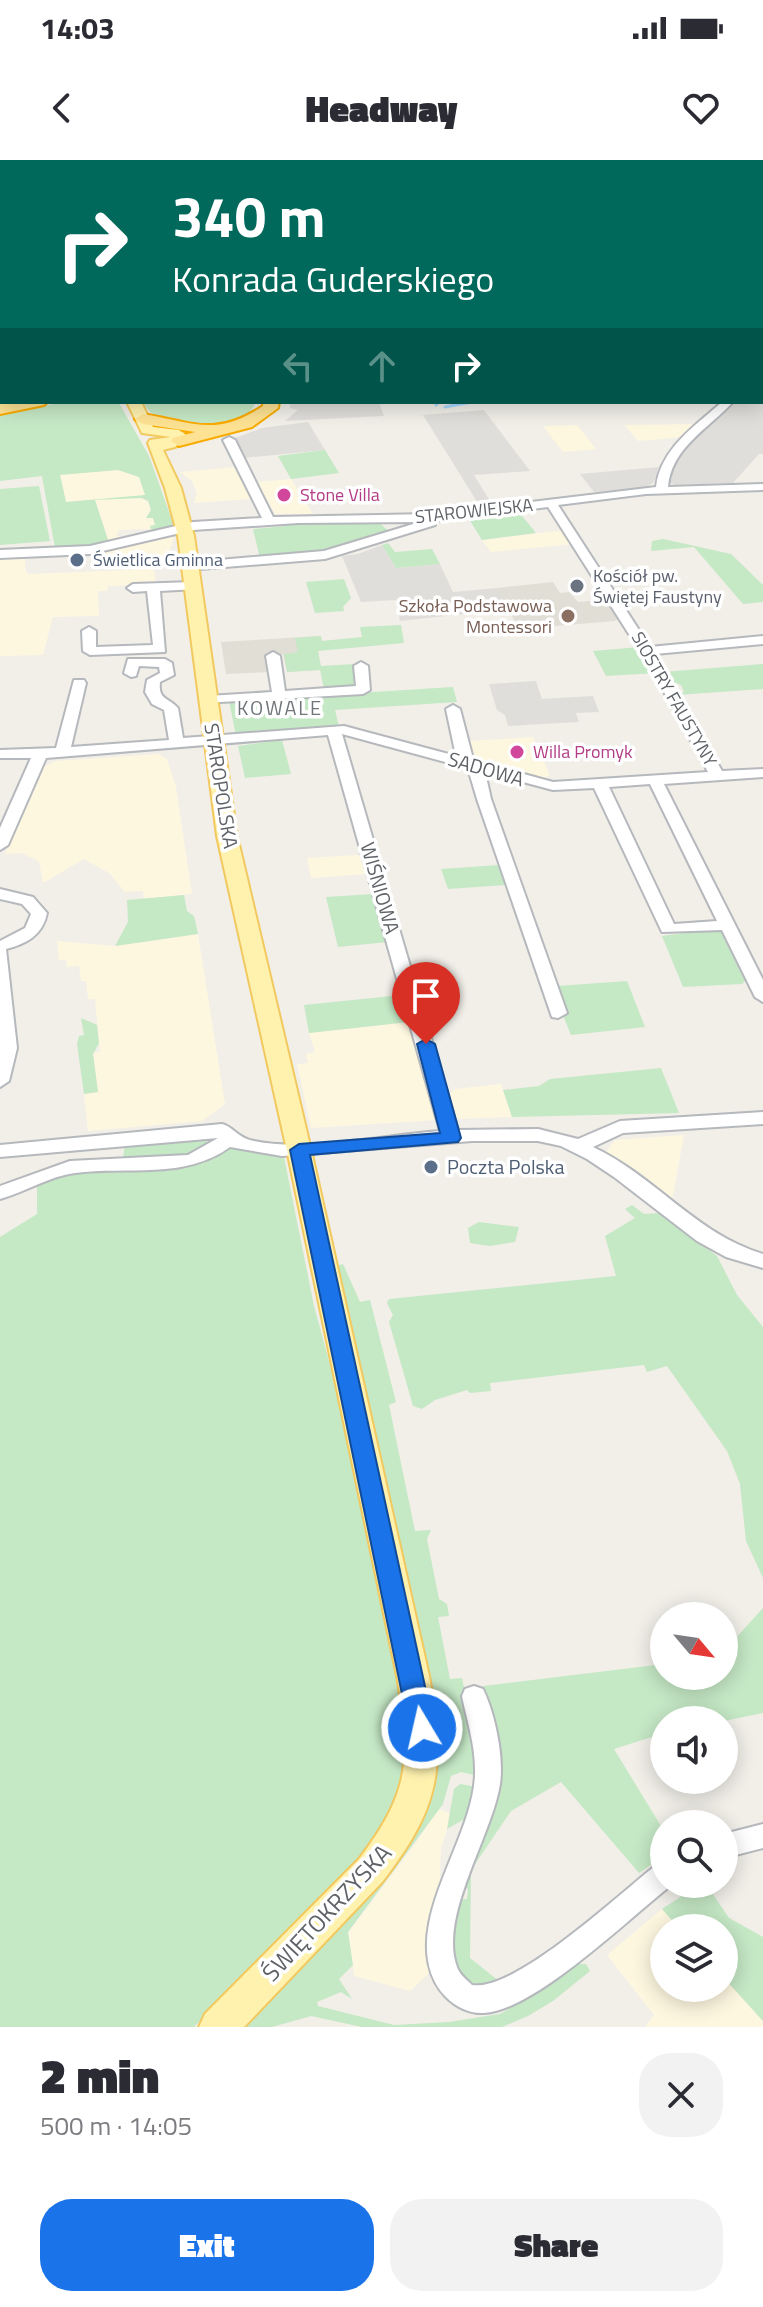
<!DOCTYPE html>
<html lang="en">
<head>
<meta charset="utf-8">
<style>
	:root { --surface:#fff; --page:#f2f2f3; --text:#2b2b33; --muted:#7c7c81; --accent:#1a73e8 }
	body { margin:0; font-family:"Titillium Web",sans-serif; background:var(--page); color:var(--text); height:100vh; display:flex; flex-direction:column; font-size:30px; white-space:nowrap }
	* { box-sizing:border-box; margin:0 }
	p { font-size:26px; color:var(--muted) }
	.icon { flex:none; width:44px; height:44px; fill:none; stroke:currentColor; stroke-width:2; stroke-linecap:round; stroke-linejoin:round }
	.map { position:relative; height:1867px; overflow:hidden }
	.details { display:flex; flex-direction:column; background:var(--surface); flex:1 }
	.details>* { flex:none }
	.guide { position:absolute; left:0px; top:0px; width:764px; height:244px; box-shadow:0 4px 20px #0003; background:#00695c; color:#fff; overflow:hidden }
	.needle { width:52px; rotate:119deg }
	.tools { position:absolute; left:650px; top:1442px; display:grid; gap:16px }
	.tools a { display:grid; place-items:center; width:88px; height:88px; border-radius:50%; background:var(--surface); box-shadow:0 4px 20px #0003; font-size:40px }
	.pin { position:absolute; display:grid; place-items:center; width:68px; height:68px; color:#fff; margin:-82px -34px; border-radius:50% 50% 50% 0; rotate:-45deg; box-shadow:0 0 8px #0007 }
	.pin .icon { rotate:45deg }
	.me { position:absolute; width:88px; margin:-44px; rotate:351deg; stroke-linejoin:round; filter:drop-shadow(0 0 6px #0008) }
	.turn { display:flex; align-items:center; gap:28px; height:168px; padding:0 40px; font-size:36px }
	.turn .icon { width:104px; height:104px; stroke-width:2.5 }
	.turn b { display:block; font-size:56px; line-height:68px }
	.lanes { display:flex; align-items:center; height:76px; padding:0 40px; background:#0003; justify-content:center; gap:40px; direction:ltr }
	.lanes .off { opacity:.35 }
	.round { display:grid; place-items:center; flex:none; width:84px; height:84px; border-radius:32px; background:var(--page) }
	.summary { display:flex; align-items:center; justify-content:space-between; height:136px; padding:0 40px }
	h1 { font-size:48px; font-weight:800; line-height:60px }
	.primary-button { display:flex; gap:16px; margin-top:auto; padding:16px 40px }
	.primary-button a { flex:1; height:92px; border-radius:32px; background:var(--accent); color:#fff; font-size:32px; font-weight:800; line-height:92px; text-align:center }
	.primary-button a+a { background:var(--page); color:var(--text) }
	.status { display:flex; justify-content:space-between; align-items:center; height:56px; padding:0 40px; background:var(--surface); direction:ltr }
	.status svg { height:22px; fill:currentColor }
	header { display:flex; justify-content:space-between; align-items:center; height:104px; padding:0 40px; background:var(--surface); font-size:36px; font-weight:800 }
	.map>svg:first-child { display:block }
	.commercial { fill:#fef7e0 }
	.industrial { fill:#e0deda }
	.education { fill:#e1ded6 }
	.green { fill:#c5e8c5; fill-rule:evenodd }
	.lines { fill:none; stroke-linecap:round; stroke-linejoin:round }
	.stream { stroke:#aadaff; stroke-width:3 }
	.minor-casing { stroke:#b5b8bc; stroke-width:4 }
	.major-casing { stroke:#f2c960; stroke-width:4 }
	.highway-casing { stroke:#f9ab00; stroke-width:4 }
	.minor { fill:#fff; fill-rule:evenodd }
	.major { fill:#fff2af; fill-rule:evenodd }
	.highway { fill:#fde293; fill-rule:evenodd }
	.route { fill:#1a73e8; stroke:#114b97; stroke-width:2 }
	.hotel-dot { fill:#d1479c; stroke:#fff; stroke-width:3 }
	.service-dot { fill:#5c6f8a; stroke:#fff; stroke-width:3 }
	.worship-dot { fill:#6b7280; stroke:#fff; stroke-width:3 }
	.education-dot { fill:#8d6e63; stroke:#fff; stroke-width:3 }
	.labels { text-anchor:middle; stroke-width:7; stroke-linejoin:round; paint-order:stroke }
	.far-hotel-label { font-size:18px; fill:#b23c85; stroke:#fff; text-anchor:start }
	.far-street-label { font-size:18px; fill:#5f6368; stroke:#fff }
	.far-service-label { font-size:18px; fill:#4e5e75; stroke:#fff; text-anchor:start }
	.far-worship-label { font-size:18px; fill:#5b616d; stroke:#fff; text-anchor:start }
	.far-education-label { font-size:18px; fill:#785e54; stroke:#fff; text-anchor:end }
	.far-quarter-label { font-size:20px; letter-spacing:2px; fill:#70757a; stroke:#fff }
	.street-label { font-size:20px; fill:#5f6368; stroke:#fff }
	.service-label { font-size:20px; fill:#4e5e75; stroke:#fff; text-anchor:start }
	.near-street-label { font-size:24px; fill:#5f6368; stroke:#fff }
</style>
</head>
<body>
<div class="status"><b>14:03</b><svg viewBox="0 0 49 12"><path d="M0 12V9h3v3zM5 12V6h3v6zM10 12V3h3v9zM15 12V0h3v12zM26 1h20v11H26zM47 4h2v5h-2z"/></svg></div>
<header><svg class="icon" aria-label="back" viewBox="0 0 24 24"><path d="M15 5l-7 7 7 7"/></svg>Headway<svg class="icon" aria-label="heart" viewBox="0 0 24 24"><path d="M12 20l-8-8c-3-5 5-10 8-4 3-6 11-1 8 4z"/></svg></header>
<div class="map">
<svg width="763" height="1867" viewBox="0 0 763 1867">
	<rect width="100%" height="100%" fill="#f1efe8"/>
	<g class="commercial">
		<path d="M698,264L684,277L638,281L624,265Z"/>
		<path d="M577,265L596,289L563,292L543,266Z"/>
		<path d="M235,307L251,334L250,339L194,343L197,333L192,321L180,312Z"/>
		<path d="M118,310L139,317L146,335L138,337L149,342L151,352L147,358H153L155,365L150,366L151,369L120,370L116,375L127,379L109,383L95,340L66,342L60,314Z"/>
		<path d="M291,319L313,354H275L257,322Z"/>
		<path d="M565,370L574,384L491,392L482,380Z"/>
		<path d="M169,375H175L170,389L177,403L96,405L97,394Z"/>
		<path d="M25,396V409L28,414L154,409L156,425L108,426L107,431H98L99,456L53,457L43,495L0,496V397Z"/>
		<path d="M533,577L550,615L542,619L472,601L468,581Z"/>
		<path d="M158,594L167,599L176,627L192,734L144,739L143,731L125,732L109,713L84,699L43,723L39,701L21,693L5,694L43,607L56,601Z"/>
		<path d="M357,695L364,698L368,714L311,718L307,698Z"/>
		<path d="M198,774L225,944L202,961L88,971L84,934L98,932L93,893L100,892L95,839H88L86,821H81L79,806L67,807L66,800H59L57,781L115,786Z"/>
		<path d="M409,862L437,960L311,968L297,904L308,903L306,894L315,892L309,873Z"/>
		<path d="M501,924L512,957L456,959L449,934L455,929Z"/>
		<path d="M684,975L672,1041L606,992L615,980Z"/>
		<path d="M438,1649L452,1654L441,1689L436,1807L410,1831L354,1816L348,1773L417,1681Z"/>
		<path d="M662,1749L679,1768H664V1828H724V1818L763,1861V1867H645L654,1855L607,1795Z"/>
	</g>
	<g class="industrial">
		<path d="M763,215V294H759L733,323L675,325L667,321L679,293L734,242H762Z"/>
		<path d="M290,242H379L384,256L285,261L298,250L290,248Z"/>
		<path d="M484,250L530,311L474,315L493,346L481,348L423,255Z"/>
		<path d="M308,262L325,290L244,298L235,278L262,268Z"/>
		<path d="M659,307L654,322L646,327L594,332L580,314Z"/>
		<path d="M382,385L396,408L440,404L453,432L497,428L511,449L400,461L396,440L361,442L342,396L358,394Z"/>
		<path d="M536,521L542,539L593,536L599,552L576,553L579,562L508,566L505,555L497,550L489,524Z"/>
	</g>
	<g class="education">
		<path d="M553,422L560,433L569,432L578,442L609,439L620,457L615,461L519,469L497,428Z"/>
		<path d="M320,476L324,490L318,491L321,510L287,512L283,494L268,496L271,512L226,514L221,482Z"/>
	</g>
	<g class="green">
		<path d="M66,242H123L119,243L149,296L174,366L156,371L151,369L150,366L155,365L153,358H146L151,350L148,341L142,338L95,340L109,383L55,388L42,316L0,321V253ZM118,310L139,317L145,335L66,342L60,315Z"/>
		<path d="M143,242H255V243C245,272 178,270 156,256C150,253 146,247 143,242Z"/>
		<path d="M325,290L339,313L291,319L278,296Z"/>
		<path d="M39,326L50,381L0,385V329Z"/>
		<path d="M518,351L536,373L482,380L469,359Z"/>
		<path d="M377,361L391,373L310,394L260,398L253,369L286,366V363H293Z"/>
		<path d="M663,379L731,394L763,425V442L743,444L694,387L651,391L652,381Z"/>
		<path d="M388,383L395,392L432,389L440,404L396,408L382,385Z"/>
		<path d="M344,419L351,438L343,447L344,451L315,453L306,422Z"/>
		<path d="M401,465L404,483L318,491L321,506L355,504L359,523L352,528L324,529L320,510L287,512L284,494L298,492L295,478L321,476L322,481L362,477L360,467Z"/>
		<path d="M640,487L656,513L606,516L593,491Z"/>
		<path d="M763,504V529L676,535L684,532L681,525L667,520L663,512Z"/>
		<path d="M453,527L457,542L335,550L339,567L236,576L229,541Z"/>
		<path d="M282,580L291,614L245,618L238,586Z"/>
		<path d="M499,705L505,725L448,729L441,709Z"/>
		<path d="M374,734L388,782L338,787L326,737Z"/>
		<path d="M184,735L187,751L194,756L198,774L115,786L128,762L127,740Z"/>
		<path d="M715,769L721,772L745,821L742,824L683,827L662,776Z"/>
		<path d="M627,821L645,867L571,875L562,853L557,826Z"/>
		<path d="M402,835L409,862L309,873L304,845Z"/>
		<path d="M81,858L97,865L99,883L93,894L98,932L84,934L77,884L79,876L84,875Z"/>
		<path d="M661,908L679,953L512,957L503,930L539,926L550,919Z"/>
		<path d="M204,978L209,984L193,996L123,999L125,984Z"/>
		<path d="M228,987L284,997L314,1146L338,1234L404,1543L402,1627L390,1657L372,1684L194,1867H0V1077L37,1054V1022L85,1010L189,1006Z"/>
		<path d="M632,1045L644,1054L660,1053L717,1096L737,1135L763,1167V1418L746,1381L740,1324L727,1291L667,1206L647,1212L644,1205L490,1223L491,1231L470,1233L467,1230L435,1240L422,1249L413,1246L389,1162L393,1155L387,1143L389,1139L616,1116L605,1076L635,1058L625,1049Z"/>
		<path d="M479,1062L519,1067L515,1082L490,1086L470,1083L468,1068Z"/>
		<path d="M343,1104L360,1142L370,1140L396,1242L389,1245L415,1371L431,1370L427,1379L439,1439L447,1444L449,1456L438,1457L450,1519L462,1518L482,1617L461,1612L451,1616L443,1644L348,1772L353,1805L339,1819L352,1839L341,1832L317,1842L318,1846L394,1865L449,1862L500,1854L556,1820L572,1804H586L590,1811L553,1841L528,1856L502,1867H362L311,1856L272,1867H233L426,1649L333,1107Z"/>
		<path d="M763,1448V1553L724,1561L664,1560V1573L614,1589L664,1671V1696L639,1713L561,1622L511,1651L471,1710L470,1798L499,1821L514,1812L513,1820L472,1830L452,1804V1774L457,1739H467L468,1730L463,1723L485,1534L483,1526L664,1504V1516H724V1491Z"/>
		<path d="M460,1624L477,1627L468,1657L447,1669L454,1629Z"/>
		<path d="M700,1724H706L729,1758L763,1777V1861L724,1818V1768H679L662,1749Z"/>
	</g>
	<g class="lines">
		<g class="stream">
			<path d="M436,245L439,242"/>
			<path d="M445,247L472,242"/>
		</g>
		<defs>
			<g id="minor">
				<path d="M565,0H574L576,2H567Z"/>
				<rect x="762" y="12" width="1" height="4"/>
				<rect x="0" y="148" width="2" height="6"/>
				<rect x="762" y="160" width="1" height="6"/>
				<path d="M763,207V214H762V207Z"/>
				<path d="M722,242H733C709,268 671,288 668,327L763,324V330L646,334L558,345L650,487L763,476V484L655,494L722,611L763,609V617L664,624L763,820V842L755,837L722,770L662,772L594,628L553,630L485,612L491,639L567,853L558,858L552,857L477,639L469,612L471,609L342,574L458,970L538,969L578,979L620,961L763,952V964L623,973L593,987C655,1016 696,1074 763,1094V1108L726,1097L697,1081L614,1017L587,999L561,986L538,981H472L282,996L230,987C185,1020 128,1006 75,1013C50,1016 25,1032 0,1039V1026L70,1001L188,995L218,978L0,997V985L222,964C234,967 237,978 254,981C304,992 386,975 440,971L328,575L46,598L8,685L0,690V668L31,598H0V590L56,588L74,520H84L86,523L71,587L169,580L164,550L152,544L145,532L147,520L160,513L159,507L139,506L136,516L131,517L124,513L128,499H165L172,503L174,515L160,522C158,540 168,537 178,548L183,578L344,566L456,596L446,549L453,545L460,549L472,595L469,599L553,622L708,612L653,512L548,347L436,361L435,365L325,399L200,409L196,408V402L324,391L420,362L298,363L193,370L90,394L0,398V390L90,386L193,362L262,358L223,280L229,277L235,280L273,357L431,354L656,327C660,289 696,265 722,242ZM650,624L717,761L674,764L609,627Z"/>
				<path d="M193,422L197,423V429L160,431L165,492L90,495L83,491L82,471L89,467L96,471V487L153,485L147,431L133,432L127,428L133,424Z"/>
				<path d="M273,492L280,496L285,531L356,526L354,506L361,502L368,506L370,530L363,534L203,543V537L208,536L272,532L266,496Z"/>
				<path d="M0,729L33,737L47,753C43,775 26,784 6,789L17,888L9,921L0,927V781L25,768L31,754L22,744L0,739Z"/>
				<path d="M474,1526L483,1529C495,1554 504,1596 500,1624C492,1676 438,1757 457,1807C459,1814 467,1820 472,1825C515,1832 618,1735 655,1706L664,1703V1724H673C630,1757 536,1850 484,1853C470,1854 456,1847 446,1837C427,1818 424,1790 429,1764C438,1715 474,1660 475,1614C476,1587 467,1561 462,1536L465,1529Z"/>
				<path d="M763,1664V1688L724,1698V1674Z"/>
			</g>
			<path id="major" d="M127,242H141L153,267L179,270L189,277L175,287L163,290L181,328L194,376L237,676L311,990L429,1516C446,1607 440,1647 383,1721L244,1867H199L205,1854L359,1699C411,1631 411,1598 397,1516L287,990L217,676L178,376L165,328L148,283L150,280L171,277L142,273Z"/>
			<g id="highway">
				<rect x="762" y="175" width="1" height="8"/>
				<path d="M0,220L2,221V231L0,230Z"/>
				<path d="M13,242H47L44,245L0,254V244Z"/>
				<path d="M263,242H279L278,248L252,267L179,286L171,281L173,278L195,272L143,264L135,259L143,254C195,263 216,277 263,246Z"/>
			</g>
		</defs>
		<use href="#minor" class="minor-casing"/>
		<use href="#major" class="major-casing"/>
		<use href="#highway" class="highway-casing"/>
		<use href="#minor" class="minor"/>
		<use href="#major" class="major"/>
		<use href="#highway" class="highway"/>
	</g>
	<path class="route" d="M426,879L435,884L461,978L458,982L310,995L434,1568L431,1575L422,1578L413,1575L409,1568L290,990L299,984L440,973L417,884Z"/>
	<g class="hotel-dot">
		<circle cx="284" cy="335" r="8"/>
		<circle cx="517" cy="592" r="8"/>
	</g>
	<g class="service-dot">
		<circle cx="77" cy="400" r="8"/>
		<circle cx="431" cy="1007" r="8"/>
	</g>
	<circle class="worship-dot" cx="577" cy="426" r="8"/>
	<circle class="education-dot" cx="568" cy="456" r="8"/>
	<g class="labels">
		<g class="far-hotel-label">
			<text x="300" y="341">Stone Villa</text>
			<text x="533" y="598">Willa Promyk</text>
		</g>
		<g class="far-street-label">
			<text transform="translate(474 351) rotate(-6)" y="6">STAROWIEJSKA</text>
			<text transform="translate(674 539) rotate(60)" y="6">SIOSTRY FAUSTYNY</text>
		</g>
		<g class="far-service-label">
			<text x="93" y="406">Świetlica Gminna</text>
		</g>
		<g class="far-worship-label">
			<text x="593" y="422">Kościół pw.<tspan x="593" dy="21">Świętej Faustyny</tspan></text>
		</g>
		<g class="far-education-label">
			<text x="552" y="452">Szkoła Podstawowa<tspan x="552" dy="21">Montessori</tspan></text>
		</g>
		<g class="far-quarter-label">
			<text x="280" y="555">KOWALE</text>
		</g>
		<g class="street-label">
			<text transform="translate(486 609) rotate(16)" y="7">SADOWA</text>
			<text transform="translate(221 626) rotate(81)" y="7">STAROPOLSKA</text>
			<text transform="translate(380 728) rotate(74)" y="7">WIŚNIOWA</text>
		</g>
		<g class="service-label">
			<text x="447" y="1014">Poczta Polska</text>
		</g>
		<g class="near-street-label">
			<text transform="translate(327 1753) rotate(-47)" y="8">ŚWIĘTOKRZYSKA</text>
		</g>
	</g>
</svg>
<div class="tools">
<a><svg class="needle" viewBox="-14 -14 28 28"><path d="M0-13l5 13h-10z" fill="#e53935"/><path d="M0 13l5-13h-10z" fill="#7c7c81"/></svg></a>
<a><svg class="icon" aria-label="sound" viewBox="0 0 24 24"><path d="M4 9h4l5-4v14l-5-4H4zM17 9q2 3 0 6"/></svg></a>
<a><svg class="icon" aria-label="search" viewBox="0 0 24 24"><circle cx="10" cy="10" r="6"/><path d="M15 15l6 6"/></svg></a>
<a><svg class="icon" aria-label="layers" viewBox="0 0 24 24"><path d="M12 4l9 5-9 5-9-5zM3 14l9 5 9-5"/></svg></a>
</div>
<div class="pin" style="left:426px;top:884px;background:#d93025"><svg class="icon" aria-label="arrive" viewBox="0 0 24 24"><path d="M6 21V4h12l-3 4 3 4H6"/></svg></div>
<svg class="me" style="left:422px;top:1568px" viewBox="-20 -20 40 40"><circle r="17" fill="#1a73e8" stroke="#fff" stroke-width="3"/><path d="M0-11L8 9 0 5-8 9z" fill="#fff"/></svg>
<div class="guide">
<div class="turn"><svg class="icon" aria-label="right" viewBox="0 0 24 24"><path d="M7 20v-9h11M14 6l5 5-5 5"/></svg><div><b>340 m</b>Konrada Guderskiego</div></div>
<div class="lanes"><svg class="icon off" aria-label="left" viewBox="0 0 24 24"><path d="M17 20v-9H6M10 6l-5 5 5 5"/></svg><svg class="icon off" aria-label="ahead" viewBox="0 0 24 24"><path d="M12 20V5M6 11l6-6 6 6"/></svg><svg class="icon" aria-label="right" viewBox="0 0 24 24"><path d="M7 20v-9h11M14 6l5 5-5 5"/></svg></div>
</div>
</div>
<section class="details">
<div class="summary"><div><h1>2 min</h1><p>500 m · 14:05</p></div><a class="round"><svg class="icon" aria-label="close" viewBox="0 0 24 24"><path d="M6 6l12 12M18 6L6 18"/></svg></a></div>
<div class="primary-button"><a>Exit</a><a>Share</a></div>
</section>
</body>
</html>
